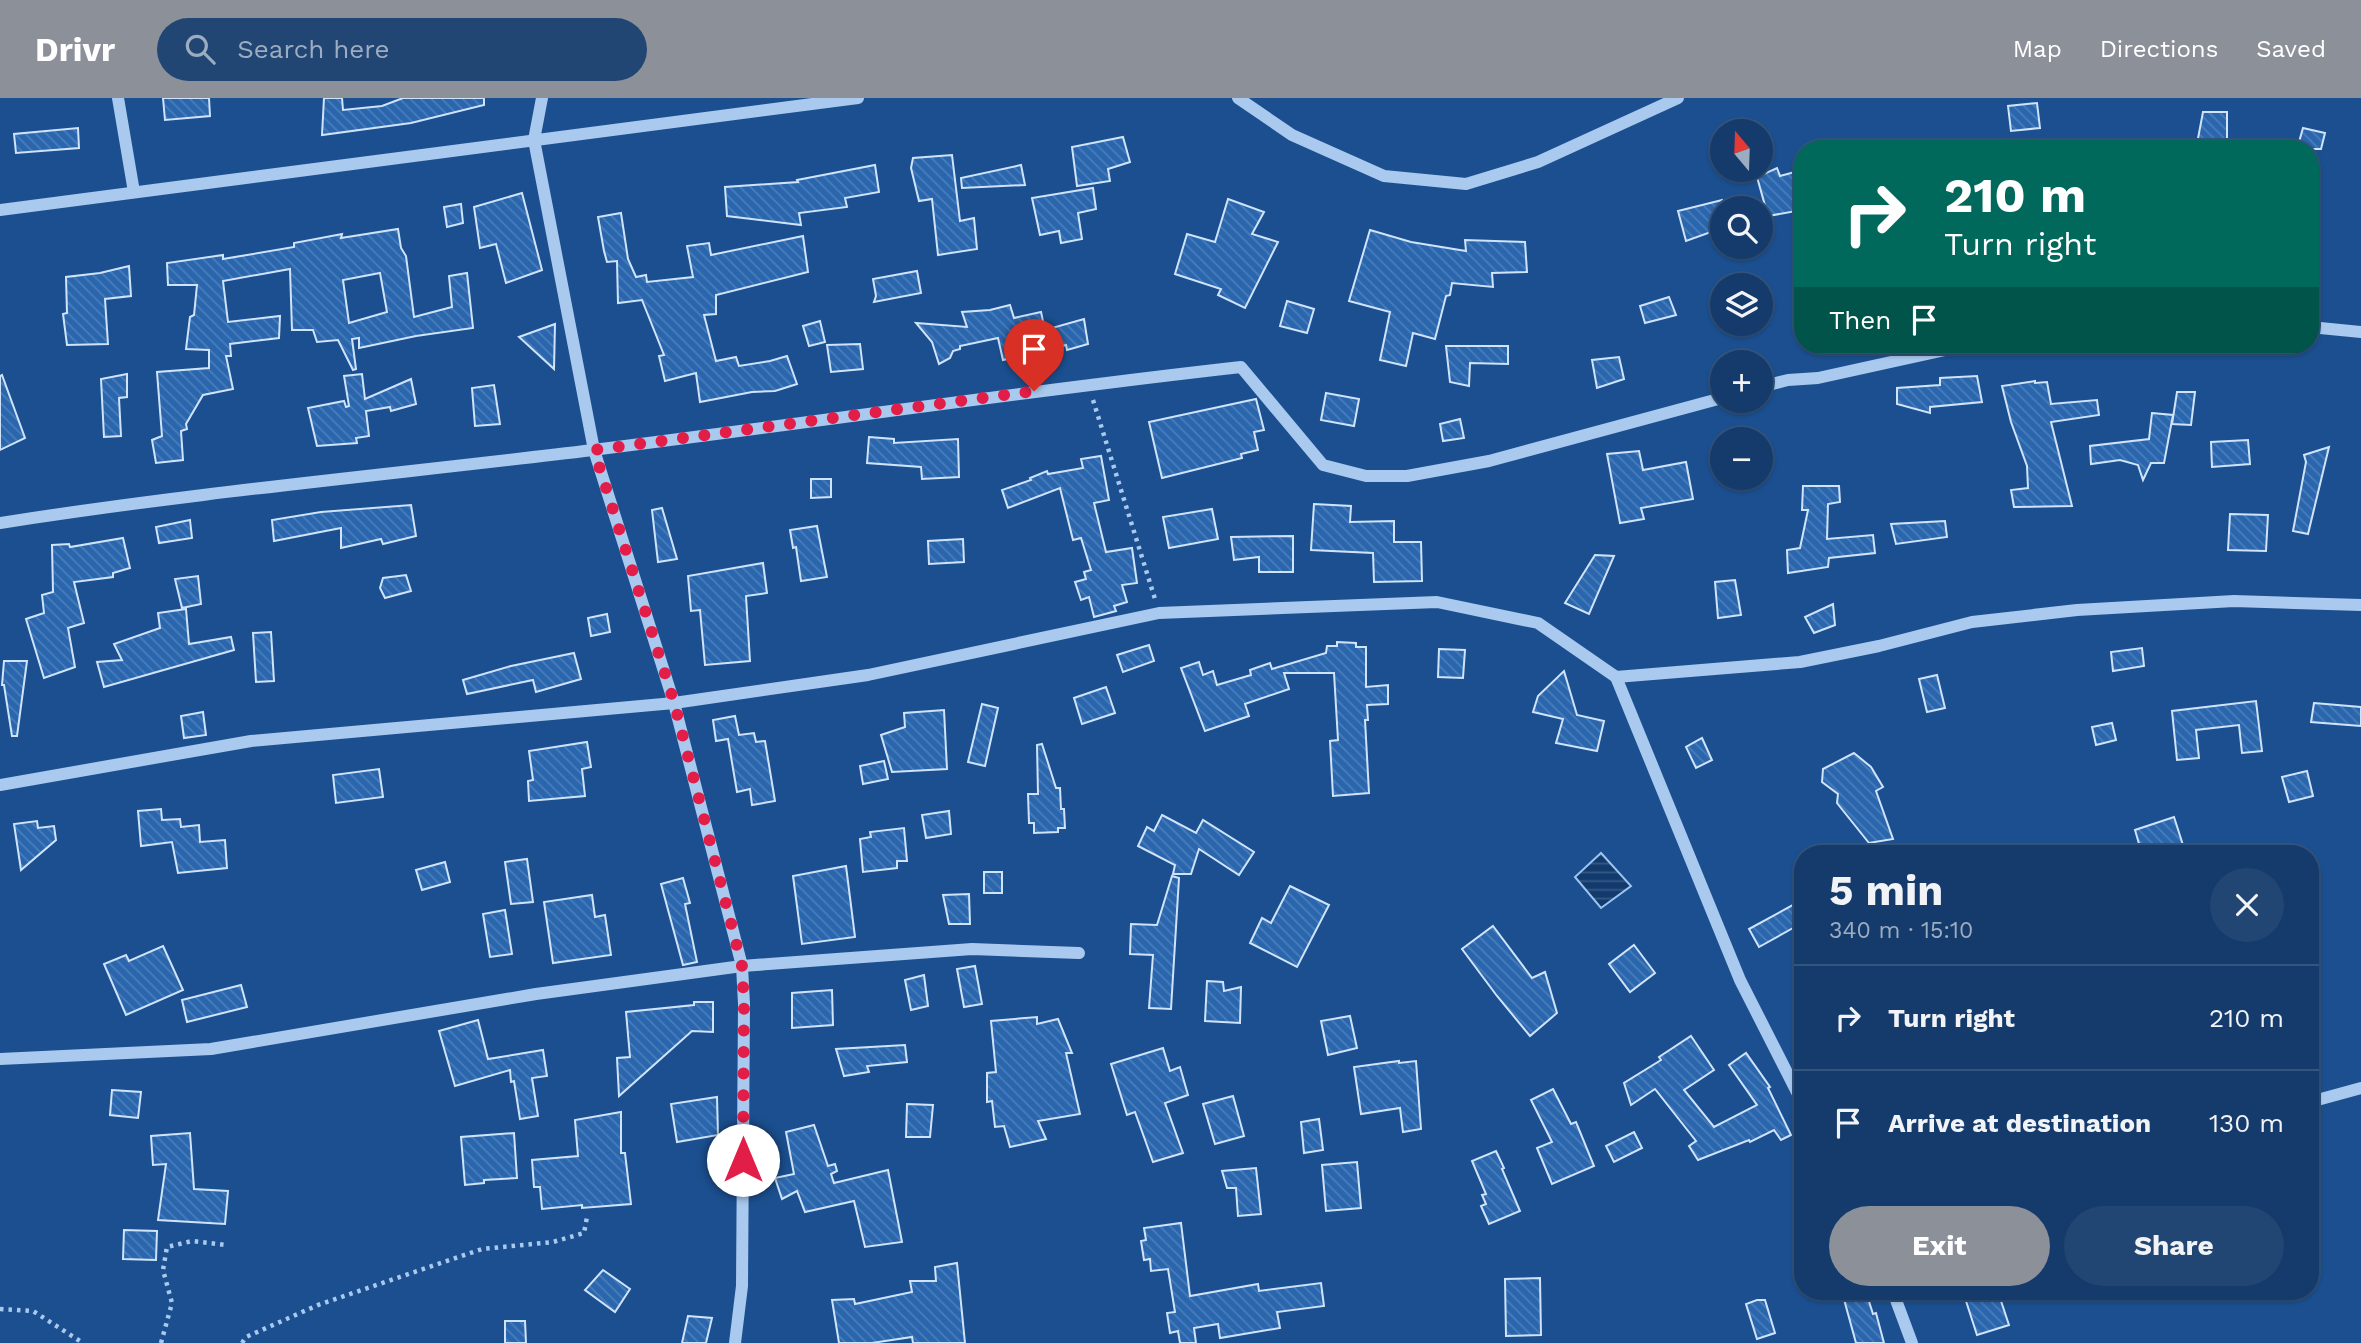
<!DOCTYPE html>
<html lang="en">
<head>
<meta charset="utf-8">
<style>
	:root { --surface:#143b6b; --page:#214673; --text:#f1f3f6; --muted:#9dadc1; --line:#33557e; --accent:#8c9099 }
	body { margin:0; font-family:"Work Sans",sans-serif; background:var(--page); color:var(--text); height:100vh; display:flex; flex-direction:column; font-size:26px; white-space:nowrap }
	* { box-sizing:border-box; margin:0 }
	p { font-size:23px; color:var(--muted) }
	.icon { flex:none; width:38px; height:38px; fill:none; stroke:currentColor; stroke-width:2; stroke-linecap:round; stroke-linejoin:round }
	.map { position:relative; flex:1; overflow:hidden }
	.panel { position:absolute; left:1794px; top:747px; width:525px; height:455px; display:flex; flex-direction:column; background:var(--surface); border-radius:28px; box-shadow:0 2px 5px #0004,0 0 0 2px var(--line) }
	.panel>* { flex:none }
	.hud { position:absolute; left:1794px; top:42px; width:525px; height:214px; border-radius:28px; box-shadow:0 2px 5px #0004,0 0 0 2px var(--line); background:#00695c; color:#fff; overflow:hidden }
	.needle { width:46px; rotate:341deg }
	.fabs { position:absolute; left:1710px; top:21px; display:grid; gap:14px }
	.fabs a { display:grid; place-items:center; width:63px; height:63px; border-radius:50%; background:var(--surface); box-shadow:0 2px 5px #0004,0 0 0 2px var(--line); font-size:35px }
	.pin { position:absolute; display:grid; place-items:center; width:60px; height:60px; color:#fff; margin:-72px -30px; border-radius:50% 50% 50% 0; rotate:-45deg; box-shadow:0 0 7px #0007 }
	.pin .icon { rotate:45deg }
	.me { position:absolute; width:77px; margin:-38px; rotate:0deg; stroke-linejoin:round; filter:drop-shadow(0 0 5px #0008) }
	.turn { display:flex; align-items:center; gap:24px; height:147px; padding:0 35px; font-size:32px }
	.turn .icon { width:91px; height:91px; stroke-width:2.5 }
	.turn b { display:block; font-size:49px; line-height:60px }
	.then { display:flex; align-items:center; height:66px; padding:0 35px; background:#0003; gap:14px; font-size:26px }
	.round { display:grid; place-items:center; flex:none; width:74px; height:74px; border-radius:37px; background:var(--page) }
	.headline { display:flex; align-items:center; justify-content:space-between; height:119px; padding:0 35px }
	h1 { font-size:42px; font-weight:700; line-height:52px }
	.action { display:flex; gap:14px; margin-top:auto; padding:14px 35px }
	.action a { flex:1; height:80px; border-radius:42px; background:var(--accent); color:#fff; font-size:28px; font-weight:700; line-height:80px; text-align:center }
	.action a+a { background:var(--page); color:var(--text) }
	ul { padding:0; list-style:none }
	li { display:flex; align-items:center; gap:21px; height:105px; padding:0 35px; border-top:2px solid var(--line) }
	li div { flex:1 }
	li b { display:block; font-size:26px }
	li em { font-style:normal }
	header { display:flex; align-items:center; gap:42px; box-sizing:border-box; height:98px; padding:0 35px; background:var(--accent); color:#fff }
	header strong { font-size:33px }
	nav { display:flex; gap:38px; margin-inline-start:auto; font-size:24px }
	.search { width:490px; height:63px; background:var(--page); display:flex; align-items:center; gap:18px; box-sizing:border-box; padding:0 24px; border-radius:38px; color:var(--muted); font-size:26px }
	.map>svg:first-child { display:block }
	.water { fill:url(#water-rules); stroke:#9cc4f0; stroke-width:2 }
	.building { fill:url(#building-back-hatch); stroke:#cfe3fa; stroke-width:2; fill-rule:evenodd }
	.lines { fill:none; stroke-linecap:round; stroke-linejoin:round }
	.path { stroke:#a9c9ee; stroke-width:4.5; stroke-dasharray:3.5 5; stroke-linecap:butt }
	.minor { stroke:#a9c9ee; stroke-width:12 }
	.route { stroke:#e11d48; stroke-width:12; stroke-dasharray:0 21.6 }
</style>
</head>
<body>
<header>
<strong>Drivr</strong>
<div class="search"><svg class="icon" aria-label="search" viewBox="0 0 24 24"><circle cx="10" cy="10" r="6"/><path d="M15 15l6 6"/></svg>Search here</div>
<nav><a>Map</a><a>Directions</a><a>Saved</a></nav>
</header>
<div class="map">
<svg width="2361" height="1245" viewBox="0 0 2361 1245">
	<defs>
		<pattern id="water-rules" width="6" height="5" patternUnits="userSpaceOnUse" patternTransform="scale(1.75)"><rect width="6" height="5" fill="#123a6d"/><path d="M0 2.5h6" fill="none" stroke="#365883"/></pattern>
		<pattern id="building-back-hatch" width="6" height="6" patternUnits="userSpaceOnUse" patternTransform="scale(1.75)"><rect width="6" height="6" fill="#2a66ad"/><path d="M-1 5l2 2M0 0l6 6M5-1l2 2" fill="none" stroke="#4a7db9"/></pattern>
	</defs>
	<rect width="100%" height="100%" fill="#1b4f8f"/>
	<path class="water" d="M1601,755L1631,788L1601,810L1575,779Z"/>
	<g class="building">
		<path d="M163,0H209L210,18L165,22Z"/>
		<path d="M324,0H342L343,12L382,8L403,0H484V7L411,25L322,37Z"/>
		<path d="M2037,5L2040,30L2011,33L2008,8Z"/>
		<path d="M2203,14H2227V51H2196Z"/>
		<path d="M78,30L79,50L16,55L14,36Z"/>
		<path d="M2303,30L2325,35L2321,51H2297Z"/>
		<path d="M1123,39L1130,64L1108,71L1110,83L1077,88L1072,49Z"/>
		<path d="M952,57L960,123L974,120L977,151L938,157L932,101L919,103L911,70L913,60Z"/>
		<path d="M875,67L879,94L845,100L847,109L799,115L801,127L727,118L725,89L798,84L797,82Z"/>
		<path d="M1021,67L1025,87L962,90L961,80Z"/>
		<path d="M1777,70L1780,78L1802,72V112L1768,118L1757,79Z"/>
		<path d="M1093,90L1096,111L1078,115L1082,141L1061,145L1059,133L1040,137L1032,100Z"/>
		<path d="M522,95L542,172L506,185L496,146L480,150L474,109Z"/>
		<path d="M1228,101L1264,114L1252,136L1278,144L1245,210L1218,197L1221,191L1175,176L1187,136L1215,144Z"/>
		<path d="M1722,102V130L1686,143L1678,113Z"/>
		<path d="M461,106L463,125L447,129L444,109Z"/>
		<path d="M621,115L628,161L636,179L646,177L647,184L693,179L687,148L709,145L711,157L803,138L808,174L716,197V216L704,217L716,263L736,259L739,268L770,263L787,258L797,286L775,293L752,294L700,304L696,275L665,283L659,258L664,257L642,202L618,205L617,163L607,164L604,153L598,119Z"/>
		<path d="M398,131L401,150L406,158L414,219L452,209L449,178L467,175L473,230L416,238L359,250V240L352,241L356,271L353,272L338,242L317,244L313,232H292L290,171L223,183L228,224L280,218L279,240L230,246L231,258H226L233,291L203,297L186,326L187,331L181,333L183,362L156,365L152,342L162,338L157,274L209,270V252L186,251L190,219L194,217L197,187H168L167,165L223,157V161L294,149V145L342,136L341,140ZM380,175L387,214L349,225L343,182Z"/>
		<path d="M1370,132L1411,144L1466,153L1465,142L1525,144L1527,174L1492,175L1493,189L1452,185L1450,197L1446,198L1435,241L1413,235L1406,268L1380,262L1390,214L1349,203Z"/>
		<path d="M129,168L131,198L105,201L108,246L67,247L63,216L67,215L66,179L100,175Z"/>
		<path d="M917,173L921,195L874,204L876,198L873,181Z"/>
		<path d="M1669,199L1676,217L1645,225L1640,208Z"/>
		<path d="M1287,203L1314,211L1307,235L1280,228Z"/>
		<path d="M1010,207L1014,220L1041,214L1045,232L1084,221L1088,246L1067,252L1066,247L1003,262L998,240L960,248V251L953,253L950,260L939,266L932,244L916,225L967,229L962,214L990,212Z"/>
		<path d="M820,223L825,244L809,248L803,228Z"/>
		<path d="M555,226L554,271L519,239Z"/>
		<path d="M860,246L863,271L831,274L827,247Z"/>
		<path d="M1446,248H1508V266L1470,265L1469,288L1450,284Z"/>
		<path d="M1619,259L1624,281L1597,290L1592,262Z"/>
		<path d="M127,276V299L119,300L121,338L104,339L101,281Z"/>
		<path d="M362,276L365,301L411,281L416,306L391,313L390,309L366,313L369,338L356,340L357,345L317,348L308,310L344,303L346,309L349,308L344,278Z"/>
		<path d="M2,277L25,340L0,352V278Z"/>
		<path d="M1977,278L1982,304L1930,309V315L1897,306V290L1940,287V280Z"/>
		<path d="M2035,283V285L2047,284L2051,306L2097,302L2099,317L2051,324L2072,408L2014,409L2011,392L2028,390L2027,368L2011,324L2002,288Z"/>
		<path d="M494,287L500,326L475,328L472,290Z"/>
		<path d="M2177,294H2195L2191,327L2172,326Z"/>
		<path d="M1326,295L1359,301L1354,328L1321,322Z"/>
		<path d="M1256,301L1264,332L1254,334L1258,352L1241,356L1242,360L1162,380L1149,324Z"/>
		<path d="M2152,315L2173,317L2164,365H2151L2143,382L2138,367L2120,362L2091,366L2090,348L2149,341Z"/>
		<path d="M1460,321L1464,340L1443,343L1440,326Z"/>
		<path d="M869,339L894,341V345L958,341L959,379L922,381L921,369L867,365Z"/>
		<path d="M2248,342L2250,366L2212,369L2211,344Z"/>
		<path d="M2329,349L2308,436L2293,433L2306,364L2304,357Z"/>
		<path d="M1639,353L1643,372L1686,364L1693,401L1641,410L1644,421L1620,425L1607,356Z"/>
		<path d="M1101,358L1109,402L1094,405L1106,454L1132,450L1137,485L1122,487L1127,504L1114,508L1116,513L1094,519L1089,499L1081,502L1075,484L1086,481L1084,474L1091,472L1081,440L1073,442L1060,390L1008,410L1002,392L1031,382L1030,380L1047,373L1048,376L1083,370L1081,361Z"/>
		<path d="M811,381H831V399L811,400Z"/>
		<path d="M1803,388H1839L1840,404L1828,406L1827,441L1873,437L1875,455L1829,460L1828,469L1788,475L1787,452L1800,450L1808,412H1802Z"/>
		<path d="M1314,406L1351,408L1350,424L1394,423V444H1421L1422,483L1374,484L1373,455L1311,452Z"/>
		<path d="M411,407L416,438L383,446L381,441L341,450V430L274,443L272,422L321,414Z"/>
		<path d="M662,410L677,461L658,464L652,412Z"/>
		<path d="M1212,411L1218,441L1169,450L1163,419Z"/>
		<path d="M2230,416L2268,417L2266,453L2228,452Z"/>
		<path d="M190,422L192,440L159,445L156,429Z"/>
		<path d="M1945,423L1947,439L1896,446L1891,426Z"/>
		<path d="M817,428L827,479L801,483L796,449L793,450L790,432Z"/>
		<path d="M1293,438V474H1259V459L1234,462L1231,439Z"/>
		<path d="M123,440L130,470L113,475V479L74,484L84,525L68,530L75,569L44,580L26,521L44,515L42,497L53,494L52,447L69,446L70,449Z"/>
		<path d="M963,441L964,464L929,466L928,443Z"/>
		<path d="M1595,457L1614,458L1589,516L1565,505Z"/>
		<path d="M763,465L767,495L746,498L750,563L705,567L700,512L691,513L688,478Z"/>
		<path d="M406,477L411,493L385,500L380,490L383,480Z"/>
		<path d="M198,478L201,506L182,510L175,481Z"/>
		<path d="M1735,482L1741,517L1718,520L1715,484Z"/>
		<path d="M1833,506L1835,527L1814,535L1805,519Z"/>
		<path d="M186,511L189,546L231,539L234,552L104,589L97,564L122,562L114,546L160,530L158,515Z"/>
		<path d="M607,516L610,534L591,538L588,520Z"/>
		<path d="M271,534L274,583L256,584L253,535Z"/>
		<path d="M1337,544L1356,545V549H1366V589L1388,587V606L1367,607L1368,622H1365L1369,695L1333,698L1330,643L1338,642L1334,575H1284L1289,591L1245,606L1249,618L1205,633L1181,570L1199,564L1203,577L1213,573L1217,587L1251,577L1250,572L1270,565L1272,571L1326,555L1327,548H1337Z"/>
		<path d="M1149,547L1154,563L1123,574L1117,557Z"/>
		<path d="M2142,550L2144,568L2113,573L2111,554Z"/>
		<path d="M1439,551L1465,552L1463,580L1438,579Z"/>
		<path d="M574,555L581,581L536,594L533,582L467,596L463,582L511,568Z"/>
		<path d="M4,563H27L17,638H12L4,587H2Z"/>
		<path d="M1564,573L1577,617L1604,623L1597,653L1556,645L1563,621L1533,614L1538,598Z"/>
		<path d="M1937,577L1945,610L1927,614L1919,581Z"/>
		<path d="M1106,589L1115,615L1082,626L1074,600Z"/>
		<path d="M2256,603L2262,653L2242,655L2239,627L2196,632L2199,660L2177,662L2172,613Z"/>
		<path d="M2314,605L2361,609V628L2311,624Z"/>
		<path d="M982,606L998,610L985,668L968,664Z"/>
		<path d="M944,612L947,671L892,674L881,637L905,629L904,615Z"/>
		<path d="M203,614L206,637L184,640L181,618Z"/>
		<path d="M735,618L739,637L754,635L756,644L765,643L775,703L752,707L750,691L737,694L728,641L716,643L713,622Z"/>
		<path d="M2112,625L2116,642L2096,647L2092,629Z"/>
		<path d="M1702,640L1712,662L1696,670L1686,649Z"/>
		<path d="M587,644L591,669L582,671L585,698L529,703L528,683L533,682L529,653Z"/>
		<path d="M1042,646L1056,690H1060L1061,711H1064L1065,730H1058V734L1034,735V725H1029L1028,696H1038L1037,647Z"/>
		<path d="M1854,655L1871,669L1883,689L1876,693L1893,741L1869,745L1837,705L1838,696L1822,684L1823,671Z"/>
		<path d="M884,663L888,681L863,686L860,668Z"/>
		<path d="M379,671L383,699L336,705L333,677Z"/>
		<path d="M2307,673L2313,698L2289,704L2282,679Z"/>
		<path d="M161,711L162,722L180,721L181,729L199,727L200,744L225,742L227,770L178,775L172,744L141,748L138,713Z"/>
		<path d="M949,713L951,736L926,740L922,717Z"/>
		<path d="M1162,717L1196,735L1203,722L1254,754L1239,777L1199,751L1191,776H1173L1175,767L1138,748L1147,729L1154,733Z"/>
		<path d="M2174,719L2183,747L2154,756H2142L2135,732Z"/>
		<path d="M37,723L38,730L54,728L56,742L21,772L14,726Z"/>
		<path d="M904,730L907,763H897V770L863,774L860,741L871,739L870,734Z"/>
		<path d="M527,761L533,804L511,806L505,764Z"/>
		<path d="M445,764L450,784L422,792L416,772Z"/>
		<path d="M846,768L855,839L802,846L793,778Z"/>
		<rect x="984" y="774" width="18" height="21"/>
		<path d="M1172,778L1179,780L1171,911L1149,910L1153,857L1130,856L1131,826L1157,827Z"/>
		<path d="M683,780L690,805L685,806L697,864L683,867L661,786Z"/>
		<path d="M1290,788L1329,807L1297,869L1250,845L1262,820L1271,825Z"/>
		<path d="M969,796L970,826H949L943,797Z"/>
		<path d="M592,797L595,819L605,817L611,857L553,865L544,804Z"/>
		<path d="M1802,802V825L1759,849L1749,831Z"/>
		<path d="M505,812L512,856L490,859L483,816Z"/>
		<path d="M1493,828L1532,880L1545,874L1557,915L1530,938L1497,898L1462,851Z"/>
		<path d="M1634,847L1655,875L1630,894L1609,866Z"/>
		<path d="M163,848L183,892L126,917L104,866L126,857L129,863Z"/>
		<path d="M975,868L982,906L964,909L957,871Z"/>
		<path d="M924,877L928,908L911,912L905,882Z"/>
		<path d="M1207,883L1223,884L1224,893L1241,889L1240,925L1205,923Z"/>
		<path d="M241,887L247,909L187,924L182,902Z"/>
		<path d="M832,892L833,927L792,930V895Z"/>
		<path d="M694,904H713V934L692,933L619,998L617,960L630,959L626,914L694,907Z"/>
		<path d="M1350,918L1357,950L1328,957L1321,923Z"/>
		<path d="M1037,919V926L1058,921L1072,955H1066L1080,1016L1038,1023L1046,1041L1010,1049L1004,1028L995,1029L992,1003L987,1004V975L996,974L991,923Z"/>
		<path d="M478,922L488,961L543,952L547,978L532,980L538,1018L520,1021L514,983L511,984L510,972L455,988L439,933Z"/>
		<path d="M1691,938L1714,972L1684,992L1714,1029L1757,1007L1729,967L1746,955L1770,989L1768,990L1791,1037L1781,1042L1774,1032L1750,1044L1749,1042L1698,1062L1689,1048L1696,1043L1655,991L1631,1007L1624,985L1661,962L1659,959Z"/>
		<path d="M905,947L907,964L867,968L869,974L844,978L836,951Z"/>
		<path d="M1163,950L1170,973L1180,969L1188,997L1165,1005L1183,1055L1153,1064L1135,1014L1127,1017L1111,966Z"/>
		<path d="M1399,963V965L1416,963L1421,1031L1403,1034L1400,1010L1361,1016L1354,969Z"/>
		<path d="M1553,991L1571,1026L1576,1024L1594,1068L1552,1086L1537,1050L1552,1044L1531,1002Z"/>
		<path d="M112,992L141,994L138,1020L110,1017Z"/>
		<path d="M1233,998L1244,1038L1215,1046L1203,1006Z"/>
		<path d="M717,999L718,1037L677,1044L671,1006Z"/>
		<path d="M907,1006L933,1007L930,1039H906Z"/>
		<path d="M621,1014V1055H625L631,1106L582,1110V1107L542,1111L540,1089H534L532,1062L578,1058L575,1022Z"/>
		<path d="M1319,1021L1323,1052L1304,1055L1301,1024Z"/>
		<path d="M814,1027L828,1068L835,1066L837,1073L831,1076L834,1085L888,1072L902,1144L865,1149L854,1103L805,1114L797,1093L782,1101L775,1080L794,1076L786,1034Z"/>
		<path d="M1634,1034L1642,1050L1614,1064L1606,1048Z"/>
		<path d="M190,1035L194,1091L228,1093L225,1126L158,1122L166,1066L153,1067L151,1038Z"/>
		<path d="M514,1035L517,1080L484,1082V1085L465,1087L461,1039Z"/>
		<path d="M1496,1053L1504,1070L1502,1071L1520,1113L1489,1126L1481,1108L1486,1106L1482,1097L1486,1096L1472,1063Z"/>
		<path d="M1357,1064L1361,1110L1326,1113L1322,1067Z"/>
		<path d="M1256,1070L1261,1116L1238,1118L1236,1090H1227L1222,1073Z"/>
		<path d="M1181,1125L1190,1198L1258,1186L1259,1193L1321,1185L1324,1208L1277,1214L1280,1230L1220,1240L1218,1226L1194,1230L1196,1245H1180L1178,1233L1170,1235L1167,1215L1175,1214L1168,1171L1151,1173L1150,1161L1144,1162L1141,1143L1146,1142L1144,1130Z"/>
		<path d="M124,1132L157,1133L156,1162L123,1161Z"/>
		<path d="M957,1165L965,1245H913L912,1239L872,1245H839L832,1202L854,1201L855,1206L912,1194L910,1183H936L935,1169Z"/>
		<path d="M603,1172L630,1191L615,1214L585,1192Z"/>
		<path d="M1540,1180L1541,1237L1506,1238L1505,1181Z"/>
		<path d="M1842,1194H1866L1873,1216L1876,1215L1884,1245H1856Z"/>
		<path d="M1986,1194H1998L2009,1227L1977,1237L1965,1200Z"/>
		<path d="M1757,1202H1765L1775,1235L1757,1241L1746,1206Z"/>
		<path d="M688,1218L712,1220L706,1245H682Z"/>
		<path d="M505,1223H525L526,1245H505Z"/>
	</g>
	<g class="lines">
		<g class="path">
			<path d="M1093,302L1155,501"/>
			<path d="M0,1211L33,1213L83,1245"/>
			<path d="M161,1245L172,1205L163,1172L167,1149L192,1143L226,1147"/>
			<path d="M242,1245L246,1239L318,1207L482,1151L553,1144L584,1135L587,1119"/>
		</g>
		<g class="minor">
			<path d="M118,0L134,94"/>
			<path d="M542,0L534,42L594,352L674,605L742,868L744,906L742,1188L735,1245"/>
			<path d="M1238,0L1292,37L1384,78L1466,86L1538,64L1678,0"/>
			<path d="M0,112L858,0"/>
			<path d="M2310,229L2361,234"/>
			<path d="M1760,289L1788,282L1818,280L1968,247"/>
			<path d="M0,425C197,394 395,376 593,352C809,325 1025,293 1241,269L1323,367L1366,378H1407L1489,363L1722,300"/>
			<path d="M1616,579L1740,882L1802,1004"/>
			<path d="M0,687L251,643L674,605L868,577L1159,515L1437,504L1538,525L1616,579L1800,564L1879,548L1972,524L2077,512L2234,503L2361,507"/>
			<path d="M0,961L211,951L536,896L742,868L972,851L1079,855"/>
			<path d="M2310,1004L2361,990"/>
			<path d="M1893,1194L1912,1245"/>
		</g>
	</g>
	<g class="lines">
		<path class="route" d="M743,1062L744,906L742,868L674,604L594,352L1034,293"/>
	</g>
</svg>
<div class="fabs">
<a><svg class="needle" viewBox="-14 -14 28 28"><path d="M0-13l5 13h-10z" fill="#e53935"/><path d="M0 13l5-13h-10z" fill="#9dadc1"/></svg></a>
<a><svg class="icon" aria-label="search" viewBox="0 0 24 24"><circle cx="10" cy="10" r="6"/><path d="M15 15l6 6"/></svg></a>
<a><svg class="icon" aria-label="layers" viewBox="0 0 24 24"><path d="M12 4l9 5-9 5-9-5zM3 14l9 5 9-5"/></svg></a>
<a>+</a>
<a>−</a>
</div>
<div class="pin" style="left:1034px;top:293px;background:#d93025"><svg class="icon" aria-label="arrive" viewBox="0 0 24 24"><path d="M6 21V4h12l-3 4 3 4H6"/></svg></div>
<svg class="me" style="left:743px;top:1062px" viewBox="-20 -20 40 40"><circle r="19" fill="#fff"/><path d="M0-13L10 11 0 6-10 11z" fill="#e11d48"/></svg>
<div class="hud">
<div class="turn"><svg class="icon" aria-label="right" viewBox="0 0 24 24"><path d="M7 20v-9h11M14 6l5 5-5 5"/></svg><div><b>210 m</b>Turn right</div></div>
<div class="then">Then<svg class="icon" aria-label="arrive" viewBox="0 0 24 24"><path d="M6 21V4h12l-3 4 3 4H6"/></svg></div>
</div>
<section class="panel">
<div class="headline"><div><h1>5 min</h1><p>340 m · 15:10</p></div><a class="round"><svg class="icon" aria-label="close" viewBox="0 0 24 24"><path d="M6 6l12 12M18 6L6 18"/></svg></a></div>
<ul>
<li><svg class="icon" aria-label="right" viewBox="0 0 24 24"><path d="M7 20v-9h11M14 6l5 5-5 5"/></svg><div><b>Turn right</b></div><em>210 m</em></li>
<li><svg class="icon" aria-label="arrive" viewBox="0 0 24 24"><path d="M6 21V4h12l-3 4 3 4H6"/></svg><div><b>Arrive at destination</b></div><em>130 m</em></li>
</ul>
<div class="action"><a>Exit</a><a>Share</a></div>
</section>
</div>
</body>
</html>
